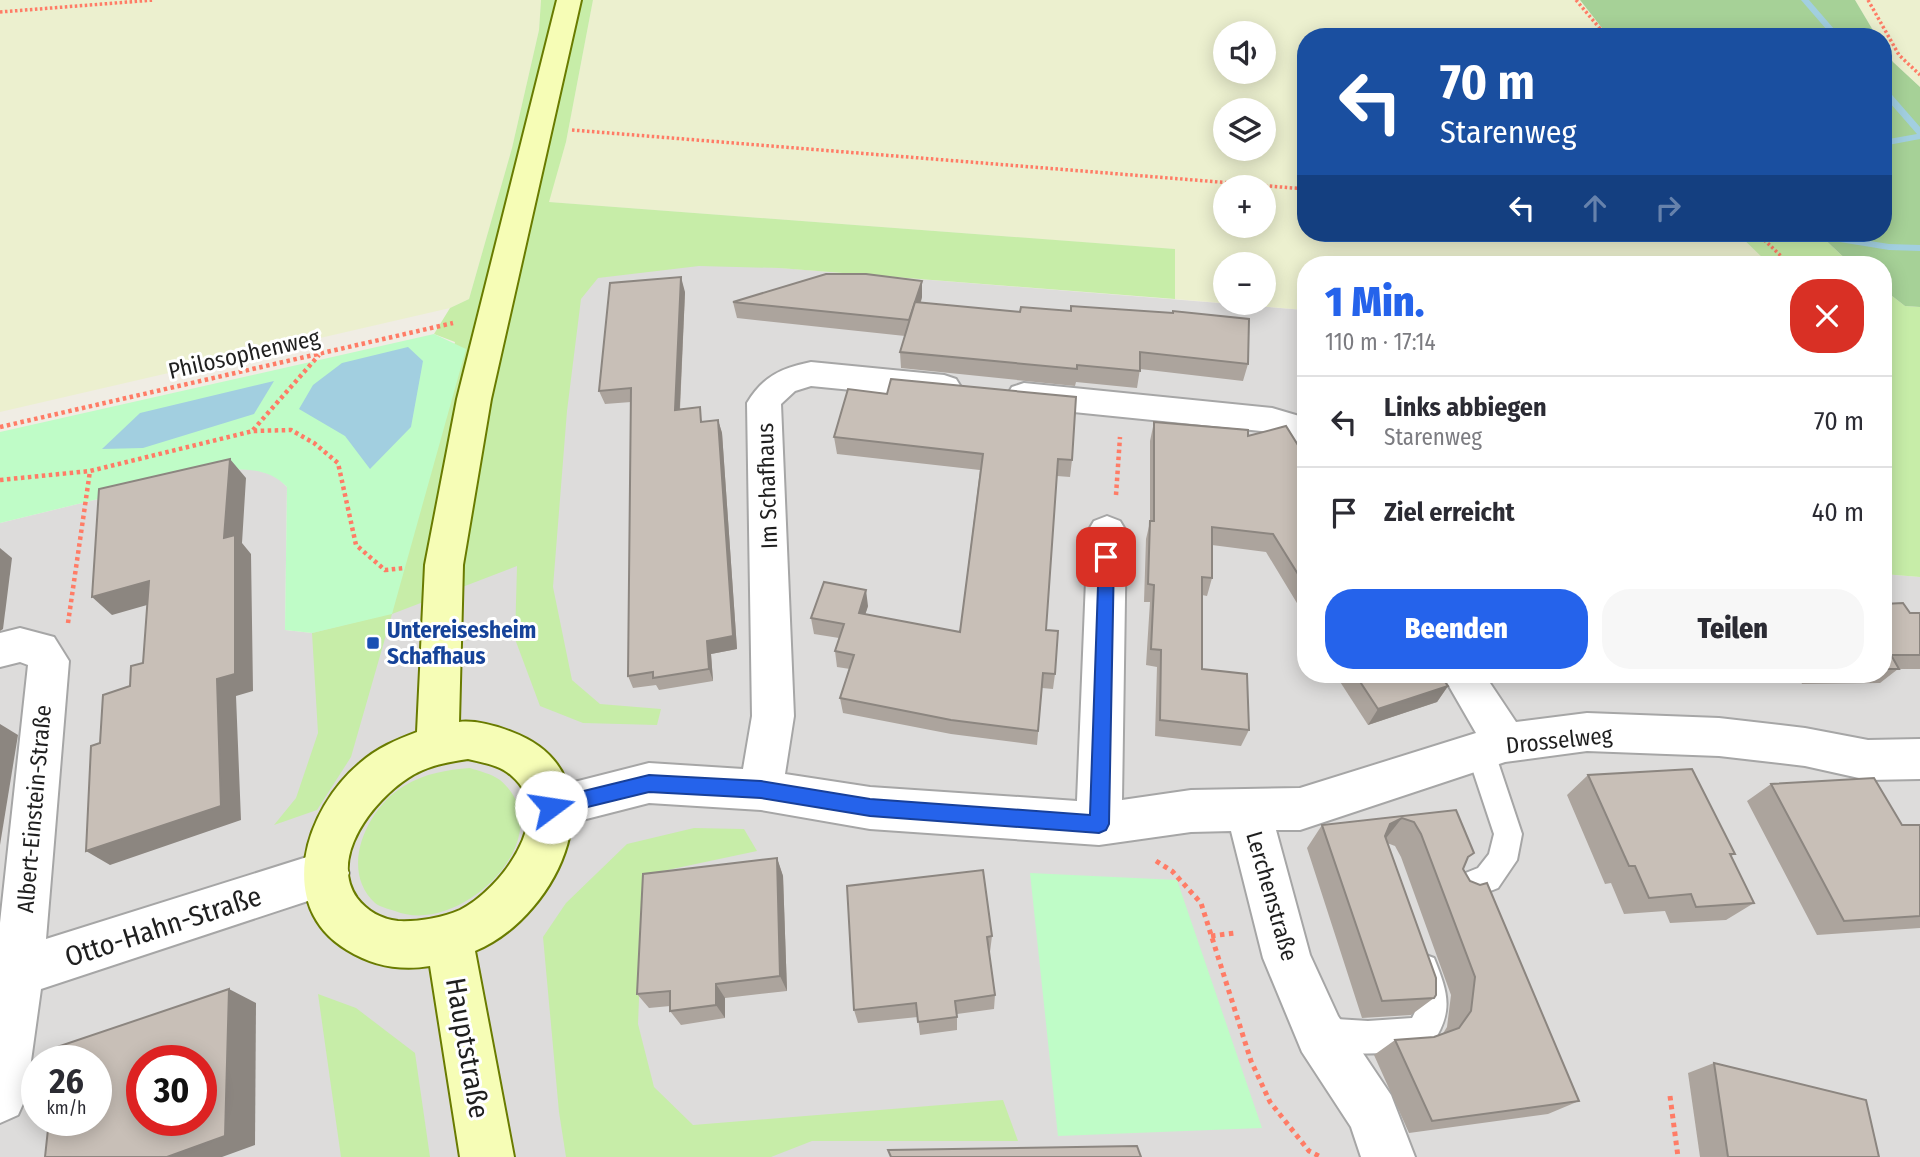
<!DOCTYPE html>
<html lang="de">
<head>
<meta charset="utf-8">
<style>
	:root { --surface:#fff; --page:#f7f7f7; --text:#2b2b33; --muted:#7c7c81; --line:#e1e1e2; --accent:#2563eb }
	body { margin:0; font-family:"Fira Sans Condensed",sans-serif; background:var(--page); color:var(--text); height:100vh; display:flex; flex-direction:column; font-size:26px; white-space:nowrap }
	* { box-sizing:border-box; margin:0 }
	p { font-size:23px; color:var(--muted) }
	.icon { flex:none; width:38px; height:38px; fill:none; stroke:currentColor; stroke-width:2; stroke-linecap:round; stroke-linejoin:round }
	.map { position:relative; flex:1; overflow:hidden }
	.drawer { position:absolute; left:1297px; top:256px; width:595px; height:427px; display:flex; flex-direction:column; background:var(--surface); border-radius:28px; box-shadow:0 4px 18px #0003 }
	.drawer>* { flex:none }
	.guide { position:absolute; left:1297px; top:28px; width:595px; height:214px; border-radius:28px; box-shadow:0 4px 18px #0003; background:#1a4fa0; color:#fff; overflow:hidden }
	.buttons { position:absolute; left:1213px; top:21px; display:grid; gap:14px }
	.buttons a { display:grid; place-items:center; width:63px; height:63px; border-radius:50%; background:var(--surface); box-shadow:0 4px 18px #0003; font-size:35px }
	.speed { position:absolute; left:21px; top:1045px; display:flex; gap:14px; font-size:35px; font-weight:700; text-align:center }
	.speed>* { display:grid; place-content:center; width:91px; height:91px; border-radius:50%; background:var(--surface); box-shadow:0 4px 18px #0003; line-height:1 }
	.speed small { font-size:18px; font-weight:400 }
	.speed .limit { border:10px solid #d22; background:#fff; color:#111 }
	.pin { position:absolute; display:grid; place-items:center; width:60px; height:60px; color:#fff; margin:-30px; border-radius:14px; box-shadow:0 4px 10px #0006 }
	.me { position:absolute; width:77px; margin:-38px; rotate:76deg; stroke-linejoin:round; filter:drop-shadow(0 0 5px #0008) }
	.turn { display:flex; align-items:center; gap:24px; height:147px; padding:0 28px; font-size:32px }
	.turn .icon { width:91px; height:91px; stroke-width:2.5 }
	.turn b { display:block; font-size:49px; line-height:60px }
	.lanes { display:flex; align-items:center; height:66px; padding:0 28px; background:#0003; justify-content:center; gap:35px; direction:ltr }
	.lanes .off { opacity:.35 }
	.round { display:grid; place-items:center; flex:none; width:74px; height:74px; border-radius:28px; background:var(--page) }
	.head { display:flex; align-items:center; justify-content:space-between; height:119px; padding:0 28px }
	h1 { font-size:42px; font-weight:800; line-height:52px; color:var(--accent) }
	.button { display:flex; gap:14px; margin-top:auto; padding:14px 28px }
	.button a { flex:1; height:80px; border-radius:28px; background:var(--accent); color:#fff; font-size:28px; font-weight:800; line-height:80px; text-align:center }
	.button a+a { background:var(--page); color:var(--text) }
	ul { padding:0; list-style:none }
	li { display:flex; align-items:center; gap:21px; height:91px; padding:0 28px; border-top:2px solid var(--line) }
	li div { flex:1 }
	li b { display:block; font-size:26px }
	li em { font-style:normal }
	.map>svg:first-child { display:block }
	.residential { fill:#dddcdb; fill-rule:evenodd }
	.farmland { fill:#ecf0cf; fill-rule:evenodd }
	.grass { fill:#c7eda8 }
	.forest { fill:#a6d197 }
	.park { fill:#bffcc7 }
	.water { fill:#a2cfe0 }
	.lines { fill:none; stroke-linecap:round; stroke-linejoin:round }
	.stream { fill:#a2cfe0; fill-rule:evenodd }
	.lane-casing { stroke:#a6a6a6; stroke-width:4 }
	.street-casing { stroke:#a6a6a6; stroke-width:4 }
	.secondary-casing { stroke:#697b00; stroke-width:4 }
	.path-far2 { stroke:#ff7c66; stroke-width:3.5; stroke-dasharray:2.5 2.5; stroke-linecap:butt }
	.path-far1 { stroke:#ff7c66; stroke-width:4.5; stroke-dasharray:3.5 3.5; stroke-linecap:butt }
	.path { stroke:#ff7c66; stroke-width:5; stroke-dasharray:4.5 4.5; stroke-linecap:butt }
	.lane { fill:#fff; fill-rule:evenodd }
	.street { fill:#fff; fill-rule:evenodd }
	.secondary { fill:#f6fdb6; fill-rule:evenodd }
	.wall { fill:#aca49d }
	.shaded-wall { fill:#8c8680 }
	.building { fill:#c8bfb7; stroke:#8c8680; stroke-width:2; fill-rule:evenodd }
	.route { fill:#2563eb; stroke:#184099; stroke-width:2 }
	.transit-dot { fill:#1a4fb4; stroke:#fff; stroke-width:2.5 }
	.labels { text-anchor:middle; stroke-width:6; stroke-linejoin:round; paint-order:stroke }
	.street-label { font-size:23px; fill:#1f1f1f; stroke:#fff }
	.transit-label { font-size:23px; font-weight:bold; fill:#164399; stroke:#fff; text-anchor:start }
	.near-street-label { font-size:28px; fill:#1f1f1f; stroke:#fff }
</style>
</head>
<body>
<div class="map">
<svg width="1920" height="1157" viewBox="0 0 1920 1157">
	<rect width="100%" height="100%" fill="#f0ede4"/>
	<path class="residential" d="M694,261L1305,310L1306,674H1883V574L1920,577V1157H0V523L217,470L253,469L276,476L287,487L285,630L312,633L585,274ZM37,1060H96V1120H37ZM142,1060H201V1120H142Z"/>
	<g class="farmland">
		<path d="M0,0H541L539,30L512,148L469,299L450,308L0,412Z"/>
		<path d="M593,0H1580L1609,37H1306V233H1737L1769,264H1306L1305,310L1175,299L1174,249L548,202L566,142ZM1225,33H1264V72H1225ZM1225,110H1264V149H1225ZM1225,187H1264V226H1225ZM1225,264H1264V303H1225Z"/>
		<path d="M1855,0H1920V87L1893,62L1883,46V37H1877Z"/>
	</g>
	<g class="grass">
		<path d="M541,0H593L566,142L549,202L1175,249V299L779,268L699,266L598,278L581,299L567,411L553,587L572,680L600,704L661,709L657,725L583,723L540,706L515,639L517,566L392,614L351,757L317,810L274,825L296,798L318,733L312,633L392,613L455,342L434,334L450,308L469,299L512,148L539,30Z"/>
		<path d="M1737,233H1818L1851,264H1769Z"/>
		<path d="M1883,289L1905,306L1920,307V577L1883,574Z"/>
		<path d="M470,768C479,771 492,774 500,780C565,835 461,938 395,911C389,909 380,907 375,903C338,869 368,807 404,786C426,773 446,770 470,768Z"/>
		<path d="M694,828L744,829L757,851L644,875L638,1024L654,1087L693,1125L1003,1100L1018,1141H812L771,1157H566L559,1112L543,937L566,903L627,844Z"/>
		<path d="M318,994L356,1008L415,1053L430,1157H341Z"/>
	</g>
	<g class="forest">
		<path d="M1580,0H1855L1877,37H1609Z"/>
		<path d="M1883,46L1893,62L1920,87V307L1905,306L1883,289V264H1851L1818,233H1883Z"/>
	</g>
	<g class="park">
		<path d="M434,334L466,349L392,614L312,633L285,630L287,487C268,467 244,469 217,470L0,523V432Z"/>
		<path d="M1030,873L1177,880L1262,1128L1058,1136Z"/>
	</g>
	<g class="water">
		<path d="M408,347L423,361L411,427L370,469L345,436L299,409L313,385L342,363Z"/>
		<path d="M274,381L254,414L143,448L102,449L140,413Z"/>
	</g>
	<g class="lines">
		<g class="stream">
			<path d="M1801,0H1809L1841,37H1833Z"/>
			<path d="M1883,88H1886L1920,127V139L1883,146V140L1917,134L1883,95Z"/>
			<path d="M1798,233H1820L1889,244L1920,245V251L1889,250L1803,236Z"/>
		</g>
		<defs>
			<g id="lane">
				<path d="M1480,738L1490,741L1494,750L1522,834L1517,860L1498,888L1458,904L1448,900L1443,890L1448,880L1478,868L1489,854L1494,834L1466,750L1470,741Z"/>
				<path d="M1423,954L1434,958C1448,993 1454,1011 1432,1044C1404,1056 1337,1057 1309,1045L1304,1034L1309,1023L1320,1018L1368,1021L1412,1018C1426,995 1403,980 1412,958Z"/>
			</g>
			<g id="street">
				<path d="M811,362L944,375L956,379L961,387L956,395L944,399L811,386L795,391L781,404L794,716L785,774L870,787L1077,801L1088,531L1094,521L1107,516L1120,521L1126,531L1122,800L1191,790L1300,788L1476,733L1442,674H1484L1516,722L1587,713L1719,718L1805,728L1868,740L1920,739V779L1868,780L1805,766L1719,756L1587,751L1505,762L1300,830H1276L1310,955L1338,1016L1391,1095L1415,1157H1361L1351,1127L1302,1052L1263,958L1231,831L1191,832L1099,845L870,829L761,810L649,803L551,828L535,822L529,807L535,792L649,763L743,769L752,716L747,403C763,376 782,368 811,362Z"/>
				<path d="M1024,383L1272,408L1306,418V447L1271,432L1024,407L1012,403L1007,395L1012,387Z"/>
				<path d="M20,628L54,637L69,661L46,939L326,851L342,857L349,873L342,889L326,895L41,989L26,1097L18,1115L0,1123V923L28,665L20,662L0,667V633Z"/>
			</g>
			<path id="secondary" d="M557,0H581L491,399L463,565L459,722C476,720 496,726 512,732C624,774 560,916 475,951L514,1157H460L430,966C400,971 373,966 347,950C274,906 305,809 360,763C377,748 396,740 417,732L425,565L457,399ZM468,759C484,763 500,765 512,776C558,815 499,891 460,910C442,918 417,922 398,921C381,919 367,911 357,898C328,857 374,800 408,778C426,766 447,762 468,759Z"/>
		</defs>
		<use href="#lane" class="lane-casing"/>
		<use href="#street" class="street-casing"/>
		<use href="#secondary" class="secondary-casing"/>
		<g class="path-far2">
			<path d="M1576,0L1607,37"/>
			<path d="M1868,0L1899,55L1920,75"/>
			<path d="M0,12L154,0"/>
			<path d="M572,130L1306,189"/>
			<path d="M1757,233L1781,256L1782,264"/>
		</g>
		<g class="path-far1">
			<path d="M0,427L453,323"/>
			<path d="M253,430L319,355"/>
			<path d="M0,480L90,471L253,431L291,430L314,443L338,463L356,545L385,570L405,568"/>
			<path d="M1116,495L1120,437"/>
			<path d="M68,623L90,471"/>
		</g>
		<g class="path">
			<path d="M1156,861L1172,871L1201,903L1251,1061L1270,1102L1309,1151L1321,1157"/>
			<path d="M1211,936L1235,933"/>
			<path d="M1670,1096L1678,1157"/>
		</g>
		<use href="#lane" class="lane"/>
		<use href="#street" class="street"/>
		<use href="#secondary" class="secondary"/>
	</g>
	<g class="wall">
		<path d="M685,292L680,410L704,422L718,420L722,433L737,649L711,654L713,681L659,690L656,685L633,688L628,676L631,402L605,404L599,391Z"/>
		<path d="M922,297L921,302L1248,364L1243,381L1140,369L1137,388L1076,382L1075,386L901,368L900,352L905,336L737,318L733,302Z"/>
		<path d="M1154,422L1248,436L1306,458V618L1266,552L1212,545V578L1207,596L1202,595V669L1249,730L1241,746L1155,736L1157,667L1146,665L1150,602H1144L1146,539L1150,522V441Z"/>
		<path d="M834,437L1072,460L1070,477L1057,476L1046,630L1055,674L1053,689L1042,688L1037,745L951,734L843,713L840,698L850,669L837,667L835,651L839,638L814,634L811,618L868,606L865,614L960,632L980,470L837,454Z"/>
		<path d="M1883,604L1910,613H1920V669H1898L1880,683L1802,684L1797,674H1883Z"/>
		<path d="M1335,674H1439L1448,686L1437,702L1368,725Z"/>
		<path d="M1588,775L1735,854L1731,856L1754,903L1726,920L1670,923L1665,911L1624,914L1611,883L1605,884L1567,795Z"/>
		<path d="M1771,784L1902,825H1920V928L1817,935L1747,801Z"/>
		<path d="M1456,810L1466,862L1463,869L1579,1101L1548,1114L1409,1133L1374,1055L1395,1040L1434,1037L1442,1035L1447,1027L1451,995L1401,857L1395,846L1387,843L1434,998L1411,1015L1362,1018L1307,848L1322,825Z"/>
		<path d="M777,858L783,876L787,991L725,998V1018L681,1025L670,1011V1006L649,1008L637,994Z"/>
		<path d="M847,886L992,936L990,952H989L995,995L994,1009L957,1014V1030L920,1035L918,1017L858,1023L854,1010Z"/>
		<path d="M1714,1063L1879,1157H1700L1688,1073Z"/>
	</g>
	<g class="shaded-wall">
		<path d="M681,277L685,292L679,424L675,410Z"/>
		<path d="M922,281V297L910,336L909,320Z"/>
		<path d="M718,420L722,433L737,649L711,654L713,681L709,669L707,641Z"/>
		<path d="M230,459L246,478L242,543L251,554L253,691L236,696L241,820L110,865L86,851L217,679L224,538Z"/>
		<path d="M0,548L12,558L3,629L0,631Z"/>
		<path d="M149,581L168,599L112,615L92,597Z"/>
		<path d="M866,590L868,606L861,628L859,613Z"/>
		<path d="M1448,686L1437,702L1368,725L1378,709Z"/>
		<path d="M0,724L18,735L0,845Z"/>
		<path d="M1402,818L1383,842L1390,824Z"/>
		<path d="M777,858L783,876L787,991L780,976Z"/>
		<path d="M716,984L725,998V1018L716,1005Z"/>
		<path d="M229,989L256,1003L255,1145L222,1157H167Z"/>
	</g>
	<g class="building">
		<path d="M826,274H866L922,281L909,320L733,302Z"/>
		<path d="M681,277L675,410L700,407L701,422L718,420L733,636L707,641L709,669L653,678V672L628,676L631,388L599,391L610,283Z"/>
		<path d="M915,302L1020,312L1021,307L1071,311V306L1173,313V311L1249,319L1248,364L1140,352V371L1077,365V369L900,352Z"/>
		<path d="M891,379L1076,397L1072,460L1058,459L1046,630L1058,631L1055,674L1043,673L1038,731L951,720L840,698L854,655L835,651L844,624L811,618L824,582L866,590L859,613L960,632L983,454L834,437L848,389L887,394Z"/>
		<path d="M1154,422L1248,430V436L1286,426L1306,458V486L1303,487L1306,491V587L1273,534L1212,527V578L1202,577V669L1247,674L1249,730L1160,720L1161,650L1151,649L1154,585L1148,584L1150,521H1154Z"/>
		<path d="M230,459L224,538L235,535V674L217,679L221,806L86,851L91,746L100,743L103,695L130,686L131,666L143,663L149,581L92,597L99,489Z"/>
		<path d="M1903,603L1910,613H1920V655H1891L1899,669H1883V604Z"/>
		<path d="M1355,674H1439L1448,686L1378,709Z"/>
		<path d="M1692,769L1735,854H1730L1754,903L1696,907L1691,894L1649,898L1635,866H1629L1588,775Z"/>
		<path d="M1874,778L1902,825H1920V916L1844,921L1771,784Z"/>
		<path d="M1456,810L1474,853L1468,857L1463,869L1470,881L1480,885L1487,883L1579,1101L1432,1121L1395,1040L1434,1037L1459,1028L1471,1011L1475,977L1421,834L1414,822L1402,818L1390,824L1385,836L1436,978V995L1434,998L1382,1001L1322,825Z"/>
		<path d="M777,858L780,976L716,984V1005L670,1011V991L637,994L643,874Z"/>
		<path d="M983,870L992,936L987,937L995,995L955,1001L957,1017L918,1022L916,1003L854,1010L847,886Z"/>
		<path d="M229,989L225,1136L167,1157H45L49,1120H96V1060H55L57,1047ZM142,1060H201V1120H142Z"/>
		<path d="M1714,1063L1866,1100L1879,1157H1728Z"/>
		<path d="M1137,1146L1141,1157H891L888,1150Z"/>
	</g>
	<path class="route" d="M1106,551L1114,557L1109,824L1106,830L1099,833L870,816L761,798L649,792L551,816L544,814L542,807L544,801L551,799L649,775L761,781L870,799L1090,815L1099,557Z"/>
	<rect class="transit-dot" x="366" y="636" width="14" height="14" rx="3.5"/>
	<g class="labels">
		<g class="street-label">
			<text transform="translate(244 354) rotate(-13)" y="8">Philosophenweg</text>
			<text transform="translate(767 486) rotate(-92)" y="8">Im Schafhaus</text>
			<text transform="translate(1559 740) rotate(-6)" y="8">Drosselweg</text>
			<text transform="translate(34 809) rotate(-85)" y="8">Albert-Einstein-Straße</text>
			<text transform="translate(1272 896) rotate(74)" y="8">Lerchenstraße</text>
		</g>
		<g class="transit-label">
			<text x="387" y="638">Untereisesheim<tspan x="387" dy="26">Schafhaus</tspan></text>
		</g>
		<g class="near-street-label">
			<text transform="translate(163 926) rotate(-18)" y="10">Otto-Hahn-Straße</text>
			<text transform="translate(468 1048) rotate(80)" y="10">Hauptstraße</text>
		</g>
	</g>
</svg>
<div class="buttons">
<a><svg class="icon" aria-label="sound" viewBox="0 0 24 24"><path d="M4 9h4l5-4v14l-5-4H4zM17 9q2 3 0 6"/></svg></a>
<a><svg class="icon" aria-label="layers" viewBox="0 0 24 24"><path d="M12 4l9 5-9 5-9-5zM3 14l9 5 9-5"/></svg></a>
<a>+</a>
<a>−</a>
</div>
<div class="speed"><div>26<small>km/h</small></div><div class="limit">30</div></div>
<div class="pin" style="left:1106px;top:557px;background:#d93025"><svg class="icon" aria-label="arrive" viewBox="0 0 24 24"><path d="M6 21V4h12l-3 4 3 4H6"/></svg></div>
<svg class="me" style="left:551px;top:807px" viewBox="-20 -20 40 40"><circle r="19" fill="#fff"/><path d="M0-13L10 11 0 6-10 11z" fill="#2563eb"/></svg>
<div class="guide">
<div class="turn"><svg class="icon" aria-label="left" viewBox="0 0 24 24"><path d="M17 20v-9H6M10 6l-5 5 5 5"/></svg><div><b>70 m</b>Starenweg</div></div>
<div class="lanes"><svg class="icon" aria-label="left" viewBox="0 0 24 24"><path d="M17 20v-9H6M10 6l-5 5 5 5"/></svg><svg class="icon off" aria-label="ahead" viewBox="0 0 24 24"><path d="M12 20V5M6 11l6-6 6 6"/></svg><svg class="icon off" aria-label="right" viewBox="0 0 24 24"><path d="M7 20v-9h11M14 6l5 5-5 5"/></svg></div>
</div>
<section class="drawer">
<div class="head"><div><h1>1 Min.</h1><p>110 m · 17:14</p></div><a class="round" style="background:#d93025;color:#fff"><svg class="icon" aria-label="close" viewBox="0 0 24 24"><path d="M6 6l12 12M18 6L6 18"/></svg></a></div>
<ul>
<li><svg class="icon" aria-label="left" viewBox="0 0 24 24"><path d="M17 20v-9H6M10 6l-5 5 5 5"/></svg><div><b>Links abbiegen</b><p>Starenweg</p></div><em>70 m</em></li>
<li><svg class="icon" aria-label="arrive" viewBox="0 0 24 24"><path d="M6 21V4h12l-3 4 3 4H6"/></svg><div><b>Ziel erreicht</b></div><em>40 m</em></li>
</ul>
<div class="button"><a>Beenden</a><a>Teilen</a></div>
</section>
</div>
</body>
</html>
